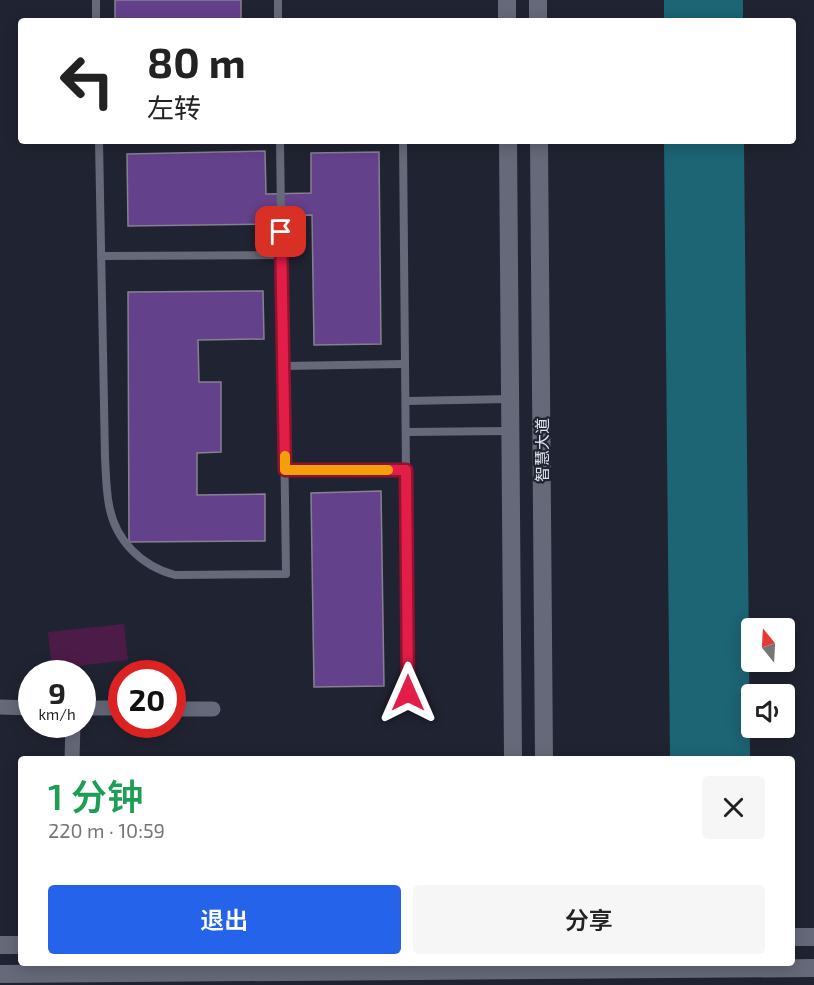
<!DOCTYPE html>
<html lang="zh">
<head>
<meta charset="utf-8">
<style>
	:root { --surface:#fff; --page:#f6f6f6; --text:#222; --muted:#767676; --accent:#2563eb }
	body { margin:0; font-family:"Exo 2","Noto Sans SC",sans-serif; background:var(--page); color:var(--text); height:100vh; display:flex; flex-direction:column; font-size:22px; white-space:nowrap }
	* { box-sizing:border-box; margin:0 }
	p { font-size:20px; color:var(--muted) }
	.icon { flex:none; width:33px; height:33px; fill:none; stroke:currentColor; stroke-width:2; stroke-linecap:round; stroke-linejoin:round }
	.map { position:relative; flex:1; overflow:hidden }
	.side { position:absolute; left:18px; top:756px; width:777px; height:210px; display:flex; flex-direction:column; background:var(--surface); border-radius:6px; box-shadow:0 3px 15px #0003 }
	.side>* { flex:none }
	.hud { position:absolute; left:18px; top:18px; width:778px; height:126px; border-radius:6px; box-shadow:0 3px 15px #0003; background:#fff; color:var(--text); overflow:hidden }
	.needle { width:39px; rotate:342deg }
	.controls { position:absolute; left:741px; top:618px; display:grid; gap:12px }
	.controls a { display:grid; place-items:center; width:54px; height:54px; border-radius:6px; background:var(--surface); box-shadow:0 3px 15px #0003; font-size:30px }
	.speed { position:absolute; left:18px; top:660px; display:flex; gap:12px; font-size:30px; font-weight:700; text-align:center }
	.speed>* { display:grid; place-content:center; width:78px; height:78px; border-radius:50%; background:var(--surface); box-shadow:0 3px 15px #0003; line-height:1 }
	.speed small { font-size:15px; font-weight:400 }
	.speed .limit { border:9px solid #d22; background:#fff; color:#111 }
	.pin { position:absolute; display:grid; place-items:center; width:51px; height:51px; color:#fff; margin:-26px; border-radius:12px; box-shadow:0 3px 9px #0006 }
	.me { position:absolute; width:66px; margin:-33px; rotate:0deg; stroke-linejoin:round; filter:drop-shadow(0 0 4px #0008) }
	.turn { display:flex; align-items:center; gap:21px; height:126px; padding:0 30px; font-size:27px }
	.turn .icon { width:78px; height:78px; stroke-width:2.5 }
	.turn b { display:block; font-size:42px; line-height:51px }
	.round { display:grid; place-items:center; flex:none; width:63px; height:63px; border-radius:6px; background:var(--page) }
	.head { display:flex; align-items:center; justify-content:space-between; height:102px; padding:0 30px }
	h1 { font-size:36px; font-weight:600; line-height:45px; color:#1e9e55 }
	.button { display:flex; gap:12px; margin-top:auto; padding:12px 30px }
	.button a { flex:1; height:69px; border-radius:6px; background:var(--accent); color:#fff; font-size:24px; font-weight:600; line-height:69px; text-align:center }
	.button a+a { background:var(--page); color:var(--text) }
	.map>svg:first-child { display:block }
	.green { fill:#4d1b47 }
	.water { fill:#1d6474 }
	.building { fill:#64418b; stroke:#878091; stroke-width:1.5 }
	.lines { fill:none; stroke-linecap:round; stroke-linejoin:round }
	.lane { stroke:#656979; stroke-width:8 }
	.street { stroke:#656979; stroke-width:15 }
	.secondary { stroke:#656979; stroke-width:18 }
	.route-casing { stroke:#92132f; stroke-width:15 }
	.route { stroke:#e11d48; stroke-width:10 }
	.slow { stroke:#f59e0b; stroke-width:10 }
	.labels { text-anchor:middle; stroke-width:4.5; stroke-linejoin:round; paint-order:stroke }
	.street-label { font-size:16px; fill:#e0e2ec; stroke:#202331 }
</style>
</head>
<body>
<div class="map">
<svg width="814" height="985" viewBox="0 0 814 985">
	<rect width="100%" height="100%" fill="#202331"/>
	<path class="green" d="M124,624L128,660L52,669L48,632Z"/>
	<g class="water">
		<rect x="664" y="0" width="79" height="21"/>
		<path d="M664,141H744L750,759H670Z"/>
	</g>
	<g class="building">
		<rect x="115" y="0" width="126" height="21"/>
		<path d="M265,151L266,194L311,193V153L379,152L381,344L314,345L312,215L266,216V224L128,226L127,154Z"/>
		<path d="M263,291L264,339L198,340L199,382H221V452L197,453V495L265,494V541L129,542L128,292Z"/>
		<path d="M381,491L384,686L314,687L311,493Z"/>
	</g>
	<g class="lines">
		<g class="lane">
			<path d="M96,0V21"/>
			<path d="M278,0V21"/>
			<path d="M99,141L105,458C106,473 106,490 109,505C115,540 141,566 175,575L286,574L280,141"/>
			<path d="M403,141L408,693"/>
			<path d="M101,256L282,255"/>
			<path d="M283,366L405,364"/>
			<path d="M406,401L510,399"/>
			<path d="M406,432L509,431"/>
			<path d="M285,470H406"/>
		</g>
		<g class="street">
			<path d="M0,707L32,708"/>
			<path d="M82,708H122"/>
			<path d="M172,709H213"/>
			<path d="M72,759L73,724"/>
		</g>
		<g class="secondary">
			<path d="M507,0V21"/>
			<path d="M538,0V21"/>
			<path d="M508,141L513,759"/>
			<path d="M539,141L544,759"/>
			<path d="M792,937H814"/>
			<path d="M0,945H21"/>
			<path d="M0,974L814,968"/>
		</g>
	</g>
	<g class="lines">
		<defs>
			<path id="route" d="M281,232L285,470H406L408,693"/>
		</defs>
		<use href="#route" class="route-casing"/>
		<use href="#route" class="route"/>
		<path class="slow" d="M285,456V470H388"/>
	</g>
	<g class="labels">
		<g class="street-label">
			<text transform="translate(542 450) rotate(-90)" y="6">智慧大道</text>
		</g>
	</g>
</svg>
<div class="controls">
<a><svg class="needle" viewBox="-14 -14 28 28"><path d="M0-13l5 13h-10z" fill="#e53935"/><path d="M0 13l5-13h-10z" fill="#767676"/></svg></a>
<a><svg class="icon" aria-label="sound" viewBox="0 0 24 24"><path d="M4 9h4l5-4v14l-5-4H4zM17 9q2 3 0 6"/></svg></a>
</div>
<div class="speed"><div>9<small>km/h</small></div><div class="limit">20</div></div>
<div class="pin" style="left:281px;top:232px;background:#d93025"><svg class="icon" aria-label="arrive" viewBox="0 0 24 24"><path d="M6 21V4h12l-3 4 3 4H6"/></svg></div>
<svg class="me" style="left:408px;top:693px" viewBox="-20 -20 40 40"><path d="M0-17L14 15 0 8-14 15z" fill="#e11d48" stroke="#fff" stroke-width="4"/></svg>
<div class="hud">
<div class="turn"><svg class="icon" aria-label="left" viewBox="0 0 24 24"><path d="M17 20v-9H6M10 6l-5 5 5 5"/></svg><div><b>80 m</b>左转</div></div>
</div>
<section class="side">
<div class="head"><div><h1>1 分钟</h1><p>220 m · 10:59</p></div><a class="round"><svg class="icon" aria-label="close" viewBox="0 0 24 24"><path d="M6 6l12 12M18 6L6 18"/></svg></a></div>
<div class="button"><a>退出</a><a>分享</a></div>
</section>
</div>
</body>
</html>
